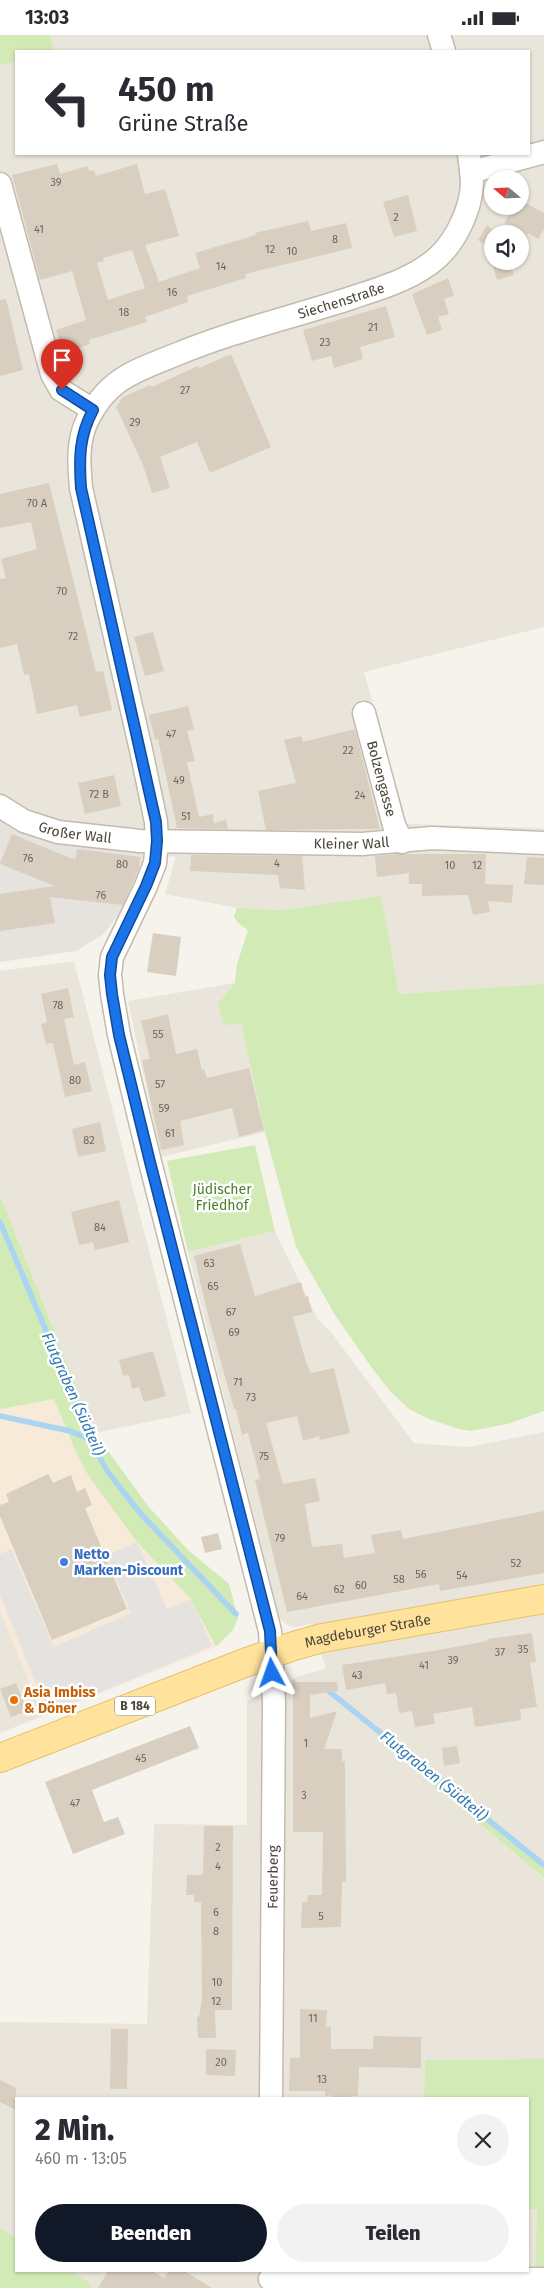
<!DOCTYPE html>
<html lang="de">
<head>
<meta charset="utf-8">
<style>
	:root { --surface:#fff; --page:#f2f2f3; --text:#2b2b33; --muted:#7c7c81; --accent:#111827 }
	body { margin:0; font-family:"Fira Sans",sans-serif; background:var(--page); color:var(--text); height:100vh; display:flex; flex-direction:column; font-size:19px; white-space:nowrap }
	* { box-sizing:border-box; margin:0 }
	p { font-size:16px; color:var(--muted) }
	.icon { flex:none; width:28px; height:28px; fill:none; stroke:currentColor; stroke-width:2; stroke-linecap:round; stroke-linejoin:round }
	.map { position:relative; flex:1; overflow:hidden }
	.details { position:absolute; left:15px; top:2062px; width:514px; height:175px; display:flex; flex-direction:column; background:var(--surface); border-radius:0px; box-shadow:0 1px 4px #0004 }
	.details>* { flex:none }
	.banner { position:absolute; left:15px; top:15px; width:515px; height:105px; border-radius:0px; box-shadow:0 1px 4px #0004; background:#fff; color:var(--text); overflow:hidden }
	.needle { width:32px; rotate:289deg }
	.fabs { position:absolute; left:484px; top:135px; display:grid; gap:10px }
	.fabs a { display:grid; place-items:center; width:45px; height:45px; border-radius:50%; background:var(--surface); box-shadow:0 1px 4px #0004; font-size:25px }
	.pin { position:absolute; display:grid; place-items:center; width:42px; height:42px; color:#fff; margin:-51px -21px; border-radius:50% 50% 50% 0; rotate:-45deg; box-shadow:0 0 5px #0007 }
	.pin .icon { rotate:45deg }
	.me { position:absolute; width:55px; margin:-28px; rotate:356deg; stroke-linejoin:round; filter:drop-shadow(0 0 4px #0008) }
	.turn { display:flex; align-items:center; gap:18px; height:105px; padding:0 20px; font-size:22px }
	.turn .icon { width:65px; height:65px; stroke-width:2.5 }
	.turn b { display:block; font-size:35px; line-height:42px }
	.round { display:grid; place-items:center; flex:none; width:52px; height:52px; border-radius:26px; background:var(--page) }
	.summary { display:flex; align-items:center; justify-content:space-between; height:85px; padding:0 20px }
	h1 { font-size:30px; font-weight:800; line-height:38px }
	.action { display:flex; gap:10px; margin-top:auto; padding:10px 20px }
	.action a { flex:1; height:58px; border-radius:30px; background:var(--accent); color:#fff; font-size:20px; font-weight:800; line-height:58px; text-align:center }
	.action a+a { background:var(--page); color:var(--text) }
	.status { display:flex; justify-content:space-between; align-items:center; height:35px; padding:0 25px; background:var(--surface); direction:ltr }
	.status svg { height:14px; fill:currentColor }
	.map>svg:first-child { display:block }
	.residential { fill:#eae5da; fill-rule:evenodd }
	.commercial { fill:#f7ead8 }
	.industrial { fill:#e6e2dd }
	.green { fill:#d2eab5 }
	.parking { fill:#e5e3e0 }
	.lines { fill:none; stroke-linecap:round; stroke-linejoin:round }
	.stream { stroke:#a9d4f2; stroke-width:5.5 }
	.building { fill:#d8cfc1; fill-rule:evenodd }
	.minor-casing { stroke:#c2bbae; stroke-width:25 }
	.primary-casing { stroke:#e6c16a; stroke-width:30 }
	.minor { stroke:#fff; stroke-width:22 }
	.primary { stroke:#ffe39c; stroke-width:28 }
	.route-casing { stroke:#114b97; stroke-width:12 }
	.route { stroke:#1a73e8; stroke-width:9 }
	.shop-dot { fill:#3f7fe0; stroke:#fff; stroke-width:2 }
	.food-dot { fill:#e8710a; stroke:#fff; stroke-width:2 }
	.labels { text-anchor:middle; stroke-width:5; stroke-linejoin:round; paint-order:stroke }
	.number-label { font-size:11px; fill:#6e675b }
	.shield { fill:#fff; stroke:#817c74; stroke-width:1 }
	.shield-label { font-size:12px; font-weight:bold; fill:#4b4439 }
	.street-label { font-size:14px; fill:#4b4439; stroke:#fff }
	.park-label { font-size:14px; fill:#4a7f2a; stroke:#fff }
	.shop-label { font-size:14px; font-weight:bold; fill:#366cbe; stroke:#fff; text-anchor:start }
	.food-label { font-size:14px; font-weight:bold; fill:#c56008; stroke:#fff; text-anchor:start }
	.water-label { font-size:15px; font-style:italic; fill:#2e7ab2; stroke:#fff }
</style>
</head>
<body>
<div class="status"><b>13:03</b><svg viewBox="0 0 49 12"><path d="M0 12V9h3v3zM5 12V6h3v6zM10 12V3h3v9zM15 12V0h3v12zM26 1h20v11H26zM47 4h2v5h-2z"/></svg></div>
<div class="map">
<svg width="544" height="2253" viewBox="0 0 544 2253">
	<rect width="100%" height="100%" fill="#f6f3ec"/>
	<g class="residential">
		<path d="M0,0H544V592L364,637L407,789L544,793V950L399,959L284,875L237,873L165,859L176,822L55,803L0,781ZM16,16H529V119H16ZM492,144H520V171H492ZM492,199H520V226H492Z"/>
		<path d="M74,926L191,1378L95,1398L0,1160V936Z"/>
		<path d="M235,948L241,987L265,1097L161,1122L128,966Z"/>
		<path d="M275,1196L317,1283L334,1301L414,1408L468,1412L544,1397V1827L430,1731L412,1732L544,1843V2024L425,2025L424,2064H16V2203L0,2193V1987L147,1989L154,1789L247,1790V1666L299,1641L326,1634L311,1589L295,1592L287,1590L279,1583L188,1217Z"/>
		<path d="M0,1575L43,1681L0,1698Z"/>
		<path d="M528,2174H537L535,2233L544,2253H90V2248L71,2236H528Z"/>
	</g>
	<path class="commercial" d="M54,1364L75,1415L88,1440L137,1507L191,1564L216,1612L43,1681L0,1575V1374Z"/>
	<path class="industrial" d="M0,781L143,817L140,843L137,854L104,899L76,916L0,927Z"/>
	<g class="green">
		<path d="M0,0H50L54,16H16V26L0,30Z"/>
		<path d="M381,861L399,959L544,949V1376L507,1389L471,1396L459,1394L429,1384L409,1374L390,1356L372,1333L335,1280L296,1212L265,1097L241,988L224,990L218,969L235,948L237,929L248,895L238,888L234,881L237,873L284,875Z"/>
		<path d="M255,1110L275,1196L188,1217L167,1126Z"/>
		<path d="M0,1160L95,1398L148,1471L188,1515L229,1549L238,1583L233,1595L216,1612L191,1564L137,1507L88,1440L75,1415L54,1364L0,1374Z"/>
		<path d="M411,1731H430L544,1827V1843Z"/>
		<path d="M544,2024V2233H535L537,2174H528V2064H424L425,2025Z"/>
		<path d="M0,2193L16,2203V2236H71L90,2248V2253H0Z"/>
	</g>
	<path class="parking" d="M137,1507L167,1574L191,1564L212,1611L48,1679L0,1560V1519L11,1514L54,1612L131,1578L106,1521Z"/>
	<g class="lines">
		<g class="stream">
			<path d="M0,1187L67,1345L89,1404L108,1437L140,1478L236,1579"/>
			<path d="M0,1381L70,1396L89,1404"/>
			<path d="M325,1653L544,1830"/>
		</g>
	</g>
	<g class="building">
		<path d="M57,129L60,139L88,131L89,136L94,135L96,141L137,129L145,159L165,154L179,201L145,210L159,247L200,233L195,218L256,200L255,198L308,186L311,196L346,188L352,213L245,239L246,243L187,261L188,267L145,282L147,287L89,305L90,309L63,318L56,295L86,285L72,236L40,245L12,140ZM132,215L145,253L108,265L97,228L104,226L103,223Z"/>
		<path d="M408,160L417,196L394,202L383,167Z"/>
		<path d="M520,165L544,178V194L538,204L528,198L527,201L504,188L514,171H520Z"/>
		<path d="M487,190L498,199H492V226H509L514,240L497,245L487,211L478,205Z"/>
		<path d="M448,243L454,260L444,264L449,279L438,282L442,295L427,300L412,259Z"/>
		<path d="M6,264L23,335L0,341V265Z"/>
		<path d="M386,271L395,302L360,312L363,324L334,333L331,321L312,326L303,295Z"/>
		<path d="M231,319L271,412L210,438L197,407L160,422L170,453L152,458L143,430L116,372L123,362L150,350L152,352L198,331L199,333Z"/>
		<path d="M49,448L96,637L103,636L112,675L80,682L77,670L37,679L29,639L24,640L17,609L0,613V544L6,543L1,524L37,514L31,487L0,493V459Z"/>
		<path d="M153,597L164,636L145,641L134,602Z"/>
		<path d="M188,671L194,694L187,696L195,726L187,727L199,782L213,779L214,788L226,785L228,794L177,793L158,704L155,705L149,680Z"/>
		<path d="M355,694L380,794L266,795L258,756L296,748L284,705L301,701L303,707Z"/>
		<path d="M114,740L121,771L85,779L78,748Z"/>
		<path d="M12,799L75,825L77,814L140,822L139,833L123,870L50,862L55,888L0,896V859L55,851L0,829Z"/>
		<path d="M398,819H486L485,849L513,850L512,868L488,866L490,877L473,880L468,860L422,861V849H409V838L377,842L375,821Z"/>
		<path d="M191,820L302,821L305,855L280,853L278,840L190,836Z"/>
		<path d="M527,822L544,823V850L524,849Z"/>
		<path d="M153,898L181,902L176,941L147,937Z"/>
		<path d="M68,953L74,982L64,984L74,1030L85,1027L92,1056L65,1062L53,1008L46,1009L41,989L47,987L41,959Z"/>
		<path d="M168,979L176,1019L197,1014L202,1035L204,1034L207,1043L249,1033L264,1095L239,1102L232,1073L180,1086L184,1110L161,1115L142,1025L150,1024L141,986Z"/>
		<path d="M100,1087L106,1116L78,1122L72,1094Z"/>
		<path d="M119,1165L129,1207L95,1215L93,1207L79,1210L71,1177Z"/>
		<path d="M240,1209L255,1261L301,1247L305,1262L308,1261L312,1277L293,1282L306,1327L311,1338L334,1333L350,1398L320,1405L319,1401L303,1406L297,1381L266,1388L283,1449L315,1443L320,1466L305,1469L312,1512L342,1509L344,1523L375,1518L371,1500L401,1495L403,1504L544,1476V1538L440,1556L439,1549L287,1577L255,1445L260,1444L248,1398L242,1400L236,1374H234L209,1284L194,1221Z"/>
		<path d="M153,1316L166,1361L144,1367L139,1352L132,1354L129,1340L123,1341L119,1325Z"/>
		<path d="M48,1439L53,1448L71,1440L77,1457L85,1453L92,1470L85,1473L127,1574L52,1605L0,1481V1470L9,1467L6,1459Z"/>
		<path d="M218,1498L222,1514L205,1518L201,1502Z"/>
		<path d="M532,1598L536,1627L530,1628L537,1672L520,1674L521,1685L475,1692L472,1672L433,1679L435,1689L415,1692L412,1676L399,1678L396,1658L387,1659L385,1648L346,1655L342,1630L439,1615L487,1606V1604Z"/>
		<path d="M293,1644L296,1647H337L338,1656L310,1660V1683L337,1676L324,1714H342V1726H345L346,1847H342L341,1892L301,1893L302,1867H307L308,1860H322L323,1797H293Z"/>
		<path d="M16,1648L27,1676L11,1682L0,1654Z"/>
		<path d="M190,1691L199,1713L92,1755L104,1787L118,1782L125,1799L73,1819L45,1747Z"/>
		<path d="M457,1711L460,1728L444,1731L442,1713Z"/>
		<path d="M204,1791H233L232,1975H215L216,2003H198L197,1982H199L202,1965L201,1867H194V1860H186L187,1840H203Z"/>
		<path d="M300,1974L327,1975L326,1992H331V2014H373L374,2001L421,2002V2033L359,2032L358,2061H351V2064H333V2060L325,2061V2056H289L290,2023H300Z"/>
		<path d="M111,1994H128L127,2054H110Z"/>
		<path d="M206,2014L236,2015L235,2041L206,2040Z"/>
		<path d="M0,2045L16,2053V2075L0,2067Z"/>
		<path d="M108,2236H152L164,2243L169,2236H184L212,2253H98Z"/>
	</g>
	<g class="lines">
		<defs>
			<g id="minor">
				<path d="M439,0L444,16"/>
				<path d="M471,137L544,117"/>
				<path d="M0,149L52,339L61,355L93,375"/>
				<path id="s1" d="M364,678L394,790L402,807"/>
				<path id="s2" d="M0,771L24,786L58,797L140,806L362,809L432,803L544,808"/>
				<path id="s3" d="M271,2064L274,1667L270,1596L150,1127L119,1000L112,959L110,940L112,922L146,851L155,828L157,806L156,787L141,715L81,453C79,430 77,407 87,386C107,344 135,336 175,320C232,296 293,282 351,263C381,253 413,244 437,223C456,206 471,174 472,149C472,139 470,129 469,119"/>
				<path d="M270,2244H544"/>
			</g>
			<g id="primary">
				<path id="s4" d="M0,1723L247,1627L294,1611L322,1603L368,1595L544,1564"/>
			</g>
		</defs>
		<use href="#minor" class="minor-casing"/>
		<use href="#primary" class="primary-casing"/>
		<use href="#minor" class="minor"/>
		<use href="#primary" class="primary"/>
	</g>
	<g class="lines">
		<defs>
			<path id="route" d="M62,355L93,375C79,401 79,424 81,453L156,787L157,806L155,828L146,851L112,922L110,940L112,959L119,1000L150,1127L270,1596L272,1638"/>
		</defs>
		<use href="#route" class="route-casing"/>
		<use href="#route" class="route"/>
	</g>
	<circle class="shop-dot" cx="64" cy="1527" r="5"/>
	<circle class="food-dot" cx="14" cy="1665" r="5"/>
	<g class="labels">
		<g class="number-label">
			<text x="56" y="151">39</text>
			<text x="396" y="186">2</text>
			<text x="39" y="198">41</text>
			<text x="335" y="208">8</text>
			<text x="270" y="218">12</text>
			<text x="292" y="220">10</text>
			<text x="221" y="235">14</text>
			<text x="172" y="261">16</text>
			<text x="124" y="281">18</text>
			<text x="373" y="296">21</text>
			<text x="325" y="311">23</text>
			<text x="185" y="359">27</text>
			<text x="135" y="391">29</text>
			<text x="37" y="472">70 A</text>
			<text x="62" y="560">70</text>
			<text x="73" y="605">72</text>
			<text x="171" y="703">47</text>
			<text x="348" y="719">22</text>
			<text x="179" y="749">49</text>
			<text x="99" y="763">72 B</text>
			<text x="360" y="764">24</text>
			<text x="186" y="785">51</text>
			<text x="28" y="827">76</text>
			<text x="277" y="832">4</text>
			<text x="122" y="833">80</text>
			<text x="450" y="834">10</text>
			<text x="477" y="834">12</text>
			<text x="101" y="864">76</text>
			<text x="58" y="974">78</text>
			<text x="158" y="1003">55</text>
			<text x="75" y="1049">80</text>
			<text x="160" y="1053">57</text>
			<text x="164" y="1077">59</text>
			<text x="170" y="1102">61</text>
			<text x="89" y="1109">82</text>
			<text x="100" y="1196">84</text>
			<text x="209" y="1232">63</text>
			<text x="213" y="1255">65</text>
			<text x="231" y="1281">67</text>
			<text x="234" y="1301">69</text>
			<text x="238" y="1351">71</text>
			<text x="251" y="1366">73</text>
			<text x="264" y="1425">75</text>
			<text x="280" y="1507">79</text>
			<text x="516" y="1532">52</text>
			<text x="421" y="1543">56</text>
			<text x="462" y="1544">54</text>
			<text x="399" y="1548">58</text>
			<text x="361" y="1554">60</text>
			<text x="339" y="1558">62</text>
			<text x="302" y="1565">64</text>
			<text x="523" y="1618">35</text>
			<text x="500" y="1621">37</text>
			<text x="453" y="1629">39</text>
			<text x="424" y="1634">41</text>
			<text x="357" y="1644">43</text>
			<text x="306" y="1712">1</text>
			<text x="141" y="1727">45</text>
			<text x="304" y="1764">3</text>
			<text x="75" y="1772">47</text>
			<text x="218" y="1816">2</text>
			<text x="218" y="1835">4</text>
			<text x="216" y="1881">6</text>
			<text x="321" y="1885">5</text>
			<text x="216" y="1900">8</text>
			<text x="217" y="1951">10</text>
			<text x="216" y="1970">12</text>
			<text x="313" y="1987">11</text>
			<text x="221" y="2031">20</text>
			<text x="322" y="2048">13</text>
		</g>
		<rect class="shield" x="115" y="1661.5" width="40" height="19" rx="4"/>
		<g class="shield-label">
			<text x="135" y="1675">B 184</text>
		</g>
		<g class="street-label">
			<text dy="5" stroke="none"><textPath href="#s3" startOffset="2005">Siechenstraße</textPath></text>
			<text dy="5" stroke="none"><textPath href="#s1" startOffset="68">Bolzengasse</textPath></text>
			<text dy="5" stroke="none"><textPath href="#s2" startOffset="81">Großer Wall</textPath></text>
			<text dy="5" stroke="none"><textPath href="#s2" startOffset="358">Kleiner Wall</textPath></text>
			<text dy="5" stroke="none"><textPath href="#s4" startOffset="390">Magdeburger Straße</textPath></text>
			<text dy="5" stroke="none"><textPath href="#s3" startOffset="222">Feuerberg</textPath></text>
		</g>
		<g class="park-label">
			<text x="222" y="1159">Jüdischer<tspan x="222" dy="16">Friedhof</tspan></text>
		</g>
		<g class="shop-label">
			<text x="74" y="1524">Netto<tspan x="74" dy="16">Marken-Discount</tspan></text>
		</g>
		<g class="food-label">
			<text x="24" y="1662">Asia Imbiss<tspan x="24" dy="16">&amp; Döner</tspan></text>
		</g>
		<g class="water-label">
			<text transform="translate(73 1359) rotate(66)" y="5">Flutgraben (Südteil)</text>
			<text transform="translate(434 1741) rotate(39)" y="5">Flutgraben (Südteil)</text>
		</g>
	</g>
</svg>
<div class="fabs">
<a><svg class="needle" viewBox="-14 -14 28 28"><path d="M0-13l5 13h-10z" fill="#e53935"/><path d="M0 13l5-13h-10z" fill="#7c7c81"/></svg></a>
<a><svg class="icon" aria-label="sound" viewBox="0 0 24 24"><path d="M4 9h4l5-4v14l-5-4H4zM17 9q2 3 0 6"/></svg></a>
</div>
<div class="pin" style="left:62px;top:355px;background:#d93025"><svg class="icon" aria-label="arrive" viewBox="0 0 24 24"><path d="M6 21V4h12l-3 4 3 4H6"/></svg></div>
<svg class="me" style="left:272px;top:1638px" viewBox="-20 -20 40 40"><path d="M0-17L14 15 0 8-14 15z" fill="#1a73e8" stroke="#fff" stroke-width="4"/></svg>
<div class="banner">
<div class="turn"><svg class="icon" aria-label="left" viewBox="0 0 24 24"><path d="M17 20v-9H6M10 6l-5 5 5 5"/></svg><div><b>450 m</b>Grüne Straße</div></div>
</div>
<section class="details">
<div class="summary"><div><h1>2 Min.</h1><p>460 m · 13:05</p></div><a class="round"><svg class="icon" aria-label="close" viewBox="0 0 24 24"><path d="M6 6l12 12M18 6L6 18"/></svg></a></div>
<div class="action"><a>Beenden</a><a>Teilen</a></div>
</section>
</div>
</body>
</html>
